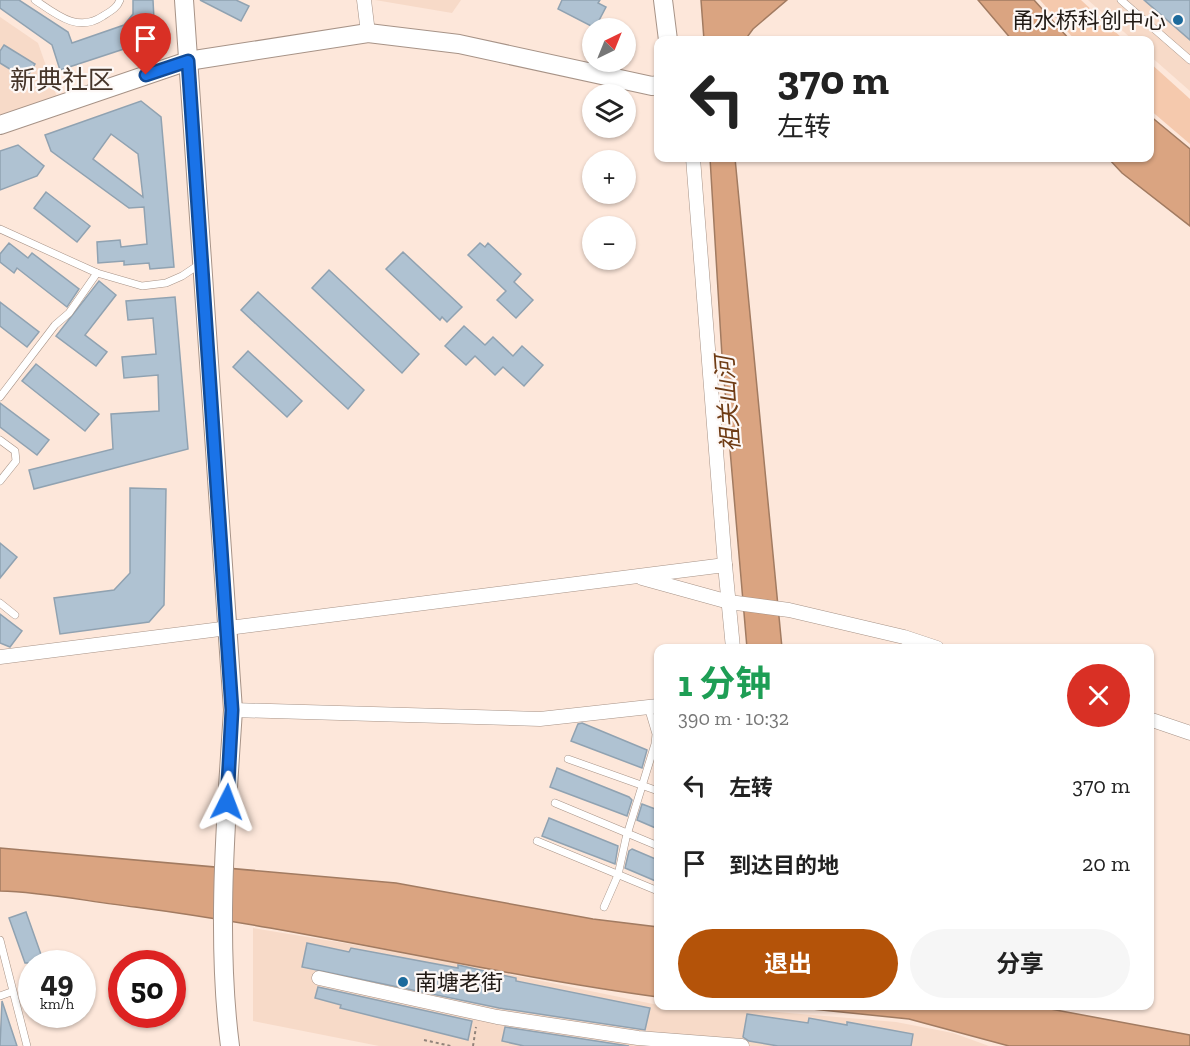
<!DOCTYPE html>
<html lang="zh">
<head>
<meta charset="utf-8">
<style>
	:root { --surface:#fff; --page:#f6f6f6; --text:#222; --muted:#767676; --accent:#b45309 }
	body { margin:0; font-family:"Zilla Slab","Noto Sans SC",serif; background:var(--page); color:var(--text); height:100vh; display:flex; flex-direction:column; font-size:22px; white-space:nowrap }
	* { box-sizing:border-box; margin:0 }
	p { font-size:20px; color:var(--muted) }
	.icon { flex:none; width:33px; height:33px; fill:none; stroke:currentColor; stroke-width:2; stroke-linecap:round; stroke-linejoin:round }
	.map { position:relative; flex:1; overflow:hidden }
	.side { position:absolute; left:654px; top:644px; width:500px; height:366px; display:flex; flex-direction:column; background:var(--surface); border-radius:12px; box-shadow:0 2px 4px #0004 }
	.side>* { flex:none }
	.banner { position:absolute; left:654px; top:36px; width:500px; height:126px; border-radius:12px; box-shadow:0 2px 4px #0004; background:#fff; color:var(--text); overflow:hidden }
	.needle { width:39px; rotate:43deg }
	.controls { position:absolute; left:582px; top:18px; display:grid; gap:12px }
	.controls a { display:grid; place-items:center; width:54px; height:54px; border-radius:50%; background:var(--surface); box-shadow:0 2px 4px #0004; font-size:30px }
	.speed { position:absolute; left:18px; top:950px; display:flex; gap:12px; font-size:30px; font-weight:700; text-align:center }
	.speed>* { display:grid; place-content:center; width:78px; height:78px; border-radius:50%; background:var(--surface); box-shadow:0 2px 4px #0004; line-height:1 }
	.speed small { font-size:15px; font-weight:400 }
	.speed .limit { border:9px solid #d22; background:#fff; color:#111 }
	.pin { position:absolute; display:grid; place-items:center; width:51px; height:51px; color:#fff; margin:-62px -26px; border-radius:50% 50% 50% 0; rotate:-45deg; box-shadow:0 0 6px #0007 }
	.pin .icon { rotate:45deg }
	.me { position:absolute; width:66px; margin:-33px; rotate:3deg; stroke-linejoin:round; filter:drop-shadow(0 0 4px #0008) }
	.turn { display:flex; align-items:center; gap:21px; height:126px; padding:0 24px; font-size:27px }
	.turn .icon { width:78px; height:78px; stroke-width:2.5 }
	.turn b { display:block; font-size:42px; line-height:51px }
	.round { display:grid; place-items:center; flex:none; width:63px; height:63px; border-radius:32px; background:var(--page) }
	.head { display:flex; align-items:center; justify-content:space-between; height:102px; padding:0 24px }
	h1 { font-size:36px; font-weight:700; line-height:45px; color:#1e9e55 }
	.cta { display:flex; gap:12px; margin-top:auto; padding:12px 24px }
	.cta a { flex:1; height:69px; border-radius:36px; background:var(--accent); color:#fff; font-size:24px; font-weight:700; line-height:69px; text-align:center }
	.cta a+a { background:var(--page); color:var(--text) }
	ul { padding:0; list-style:none }
	li { display:flex; align-items:center; gap:18px; height:78px; padding:0 24px }
	li div { flex:1 }
	li b { display:block; font-size:22px }
	li em { font-style:normal }
	.map>svg:first-child { display:block }
	.built { fill:#f7dac8 }
	.green { fill:#f5c9ad }
	.water { fill:#daa481; stroke:#a27b61; stroke-width:1.5 }
	.building { fill:#afc2d2; stroke:#90a2b1; stroke-width:1.5; fill-rule:evenodd }
	.lines { fill:none; stroke-linecap:round; stroke-linejoin:round }
	.lane-casing { stroke:#a79387; stroke-width:8 }
	.street-casing { stroke:#a79387; stroke-width:15 }
	.secondary-casing { stroke:#a79387; stroke-width:20 }
	.path { stroke:#91837a; stroke-width:2; stroke-dasharray:3 3; stroke-linecap:butt }
	.lane { stroke:#fff; stroke-width:7 }
	.street { stroke:#fff; stroke-width:14 }
	.secondary { stroke:#fff; stroke-width:18 }
	.route-casing { stroke:#114b97; stroke-width:15 }
	.route { stroke:#1a73e8; stroke-width:10 }
	.poi-dot { fill:#1c6a9c; stroke:#fdf8f6; stroke-width:2 }
	.labels { text-anchor:middle; stroke-width:4.5; stroke-linejoin:round; paint-order:stroke }
	.poi-label { font-size:22px; fill:#211a15; stroke:#fdf8f6; text-anchor:end }
	.water-label { font-size:24px; font-style:italic; fill:#6f3c15; stroke:#fdf8f6 }
	.quarter-label { font-size:26px; fill:#45352a; stroke:#fdf8f6 }
</style>
</head>
<body>
<div class="map">
<svg width="1190" height="1046" viewBox="0 0 1190 1046">
	<rect width="100%" height="100%" fill="#fde7da"/>
	<g class="built">
		<path d="M375,0H461L452,13Z"/>
		<path d="M1088,0H1190V91L1149,55V40H1133Z"/>
		<path d="M0,17L38,43L57,97L0,115Z"/>
		<path d="M253,928L417,955L658,1005L730,1008L896,1022L953,1033L989,1046H379L253,1021Z"/>
	</g>
	<g class="green">
		<path d="M1040,0H1081L1124,40H1075Z"/>
		<path d="M1149,62L1190,99V144L1149,109Z"/>
	</g>
	<g class="water">
		<path d="M701,0H787L753,29L745,40H704Z"/>
		<path d="M978,0H1034L1070,40H1012Z"/>
		<path d="M1149,115L1190,149V226L1122,173L1108,158H1149Z"/>
		<path d="M710,158H735L782,648H747L722,356Z"/>
		<path d="M0,848L396,883L593,919L658,927V997C483,973 311,930 135,907C90,902 45,892 0,891Z"/>
		<path d="M773,1005H1029L1190,1035V1046H1009L909,1019Z"/>
	</g>
	<g class="building">
		<path d="M0,0H19L68,32L72,43L124,25L133,14V0H153L154,20L137,43L130,47L60,70L52,45L0,8Z"/>
		<path d="M200,0H236L249,6L241,21Z"/>
		<path d="M562,0H600L598,3L606,7L595,28L558,9Z"/>
		<path d="M1144,0H1190V40Z"/>
		<path d="M4,45L35,64L26,79L0,63V51Z"/>
		<path d="M141,101L161,117L174,267L150,269L149,263L124,265V261L98,263L97,242L120,240L121,247L147,244L144,207L129,208L51,151L45,135ZM111,134L138,154L143,197L93,159Z"/>
		<path d="M18,145L44,166L37,176L0,190V151Z"/>
		<path d="M46,192L90,226L77,242L34,208Z"/>
		<path d="M9,243L28,258L32,253L79,289L67,307L17,268L14,273L0,262V254Z"/>
		<path d="M480,243L485,247L488,243L521,274L514,282L533,300L516,318L497,300L506,291L468,255Z"/>
		<path d="M403,252L462,307L447,322L442,317L440,320L386,269Z"/>
		<path d="M329,270L419,354L402,373L312,288Z"/>
		<path d="M99,281L116,295L85,335L107,352L96,366L56,336Z"/>
		<path d="M258,292L364,390L348,409L241,310Z"/>
		<path d="M175,297L188,449L34,489L29,470L113,449L111,414L159,411L158,375L124,378L122,357L156,354L153,318L128,320L126,301Z"/>
		<path d="M0,302L39,332L27,347L0,326Z"/>
		<path d="M464,326L485,345L493,337L513,356L522,346L543,365L524,386L503,367L495,375L475,356L466,365L445,346Z"/>
		<path d="M248,351L302,401L287,417L233,367Z"/>
		<path d="M36,364L99,414L85,431L22,381Z"/>
		<path d="M0,403L49,440L37,455L0,427Z"/>
		<path d="M130,488L166,489L164,605L149,622L60,634L54,598L114,590L130,573Z"/>
		<path d="M0,543L17,557L0,578Z"/>
		<path d="M0,614L22,631L10,647L0,643Z"/>
		<path d="M582,723L647,750L642,768L571,741L578,724Z"/>
		<path d="M557,768L629,797L632,800L627,816L550,787Z"/>
		<path d="M642,804L658,810V829L637,820Z"/>
		<path d="M549,818L618,846L615,864L542,836Z"/>
		<path d="M632,849L658,860V882L625,868L629,851Z"/>
		<path d="M26,912L44,963H25L9,918Z"/>
		<path d="M307,943L349,952L351,948L458,968V965L516,978V981L650,1008L645,1030L499,1008L302,967Z"/>
		<path d="M318,987L472,1021L468,1040L340,1008L341,1005L315,998Z"/>
		<path d="M2,1001L17,1046H0Z"/>
		<path d="M747,1014L808,1023L809,1018L847,1025V1022L913,1034L911,1046H778L749,1041L743,1037Z"/>
		<path d="M505,1027L629,1046H524L502,1041Z"/>
	</g>
	<g class="lines">
		<defs>
			<g id="lane">
				<path d="M35,0C57,15 78,33 103,16C111,11 117,8 120,0"/>
				<path d="M1121,0L1190,60"/>
				<path d="M0,229L97,273L142,286L166,283L182,276L200,264"/>
				<path d="M0,397L55,325L69,313L97,273"/>
				<path d="M0,440L15,451L16,461L0,481"/>
				<path d="M0,603L15,615"/>
				<path d="M568,759L658,791"/>
				<path d="M555,803L658,846"/>
				<path d="M537,841L658,891"/>
				<path d="M604,907L618,875L626,838L655,744L656,734L648,707"/>
				<path d="M0,940L27,1046"/>
				<path d="M0,996L11,992"/>
			</g>
			<g id="street">
				<path d="M364,0L368,33"/>
				<path d="M693,158L725,565"/>
				<path d="M642,578L729,602L789,610L904,637L937,648"/>
				<path d="M0,657L725,565L733,648"/>
				<path d="M233,710L540,719L658,706"/>
				<path d="M1149,719L1190,733"/>
				<path d="M319,978L497,1017L638,1038L742,1046"/>
			</g>
			<g id="secondary">
				<path d="M184,0L233,710C226,818 216,938 230,1046"/>
				<path d="M663,0L668,40"/>
				<path d="M0,125L188,61L368,33L459,44L652,86L658,85"/>
			</g>
		</defs>
		<use href="#lane" class="lane-casing"/>
		<use href="#street" class="street-casing"/>
		<use href="#secondary" class="secondary-casing"/>
		<g class="path">
			<path d="M424,1040L451,1046"/>
			<path d="M473,1046L476,1027"/>
		</g>
		<use href="#lane" class="lane"/>
		<use href="#street" class="street"/>
		<use href="#secondary" class="secondary"/>
	</g>
	<g class="lines">
		<defs>
			<path id="route" d="M146,75L188,61L232,710L227,802"/>
		</defs>
		<use href="#route" class="route-casing"/>
		<use href="#route" class="route"/>
	</g>
	<g class="poi-dot">
		<circle cx="1178" cy="20" r="6"/>
		<circle cx="403" cy="982" r="6"/>
	</g>
	<g class="labels">
		<g class="poi-label">
			<text x="1166" y="28">甬水桥科创中心</text>
			<text x="415" y="990" text-anchor="start">南塘老街</text>
		</g>
		<g class="water-label">
			<text transform="translate(728 404) rotate(-94)" y="8">祖关山河</text>
		</g>
		<g class="quarter-label">
			<text x="62" y="89">新典社区</text>
		</g>
	</g>
</svg>
<div class="controls">
<a><svg class="needle" viewBox="-14 -14 28 28"><path d="M0-13l5 13h-10z" fill="#e53935"/><path d="M0 13l5-13h-10z" fill="#767676"/></svg></a>
<a><svg class="icon" aria-label="layers" viewBox="0 0 24 24"><path d="M12 4l9 5-9 5-9-5zM3 14l9 5 9-5"/></svg></a>
<a>+</a>
<a>−</a>
</div>
<div class="speed"><div>49<small>km/h</small></div><div class="limit">50</div></div>
<div class="pin" style="left:146px;top:75px;background:#d93025"><svg class="icon" aria-label="arrive" viewBox="0 0 24 24"><path d="M6 21V4h12l-3 4 3 4H6"/></svg></div>
<svg class="me" style="left:227px;top:802px" viewBox="-20 -20 40 40"><path d="M0-17L14 15 0 8-14 15z" fill="#1a73e8" stroke="#fff" stroke-width="4"/></svg>
<div class="banner">
<div class="turn"><svg class="icon" aria-label="left" viewBox="0 0 24 24"><path d="M17 20v-9H6M10 6l-5 5 5 5"/></svg><div><b>370 m</b>左转</div></div>
</div>
<section class="side">
<div class="head"><div><h1>1 分钟</h1><p>390 m · 10:32</p></div><a class="round" style="background:#d93025;color:#fff"><svg class="icon" aria-label="close" viewBox="0 0 24 24"><path d="M6 6l12 12M18 6L6 18"/></svg></a></div>
<ul>
<li><svg class="icon" aria-label="left" viewBox="0 0 24 24"><path d="M17 20v-9H6M10 6l-5 5 5 5"/></svg><div><b>左转</b></div><em>370 m</em></li>
<li><svg class="icon" aria-label="arrive" viewBox="0 0 24 24"><path d="M6 21V4h12l-3 4 3 4H6"/></svg><div><b>到达目的地</b></div><em>20 m</em></li>
</ul>
<div class="cta"><a>退出</a><a>分享</a></div>
</section>
</div>
</body>
</html>
